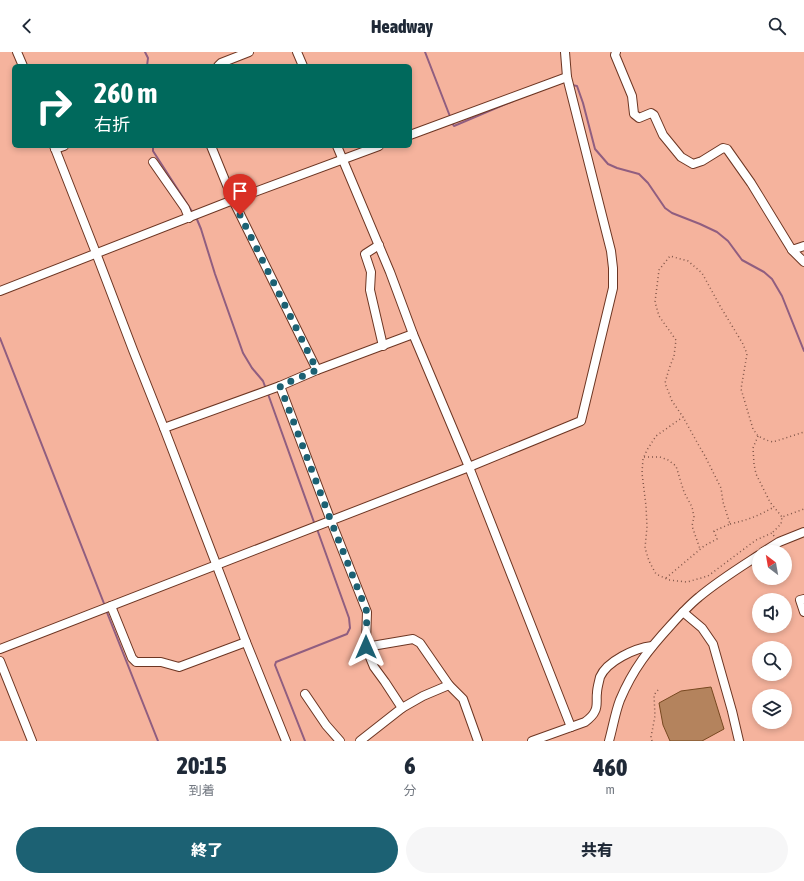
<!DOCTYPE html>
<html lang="ja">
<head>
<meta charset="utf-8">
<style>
	:root { --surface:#fff; --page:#f6f6f7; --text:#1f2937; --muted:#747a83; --accent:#1c6173 }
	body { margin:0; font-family:"Asap Condensed","Noto Sans JP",sans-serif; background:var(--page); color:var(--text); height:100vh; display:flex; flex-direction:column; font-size:15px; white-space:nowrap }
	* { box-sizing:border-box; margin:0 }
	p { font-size:13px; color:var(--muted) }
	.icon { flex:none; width:22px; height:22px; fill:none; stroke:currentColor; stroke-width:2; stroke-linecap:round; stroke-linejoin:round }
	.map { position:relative; height:689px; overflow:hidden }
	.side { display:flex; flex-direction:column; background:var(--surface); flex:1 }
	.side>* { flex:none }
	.banner { position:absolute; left:12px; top:12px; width:400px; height:84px; border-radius:6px; box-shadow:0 2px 6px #0003; background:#00695c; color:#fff; overflow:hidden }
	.needle { width:26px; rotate:329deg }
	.controls { position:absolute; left:752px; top:493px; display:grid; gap:8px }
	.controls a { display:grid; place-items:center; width:40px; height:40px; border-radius:50%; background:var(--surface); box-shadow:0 2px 6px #0003; font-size:20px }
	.pin { position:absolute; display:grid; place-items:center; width:34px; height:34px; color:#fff; margin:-41px -17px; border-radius:50% 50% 50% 0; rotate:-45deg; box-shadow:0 0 4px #0007 }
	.pin .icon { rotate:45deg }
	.me { position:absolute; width:44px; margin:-22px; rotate:0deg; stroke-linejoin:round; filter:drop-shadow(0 0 3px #0008) }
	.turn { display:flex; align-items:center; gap:14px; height:84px; padding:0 16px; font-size:18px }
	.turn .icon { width:52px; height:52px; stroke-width:2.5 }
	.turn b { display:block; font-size:28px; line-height:34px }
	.eta { display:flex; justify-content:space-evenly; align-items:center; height:68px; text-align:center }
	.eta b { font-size:24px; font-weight:800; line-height:28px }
	.cta { display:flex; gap:8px; margin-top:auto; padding:8px 16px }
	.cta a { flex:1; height:46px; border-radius:24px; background:var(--accent); color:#fff; font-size:16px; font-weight:800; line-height:46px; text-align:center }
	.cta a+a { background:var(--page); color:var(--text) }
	header { display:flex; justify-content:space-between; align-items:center; height:52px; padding:0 16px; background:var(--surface); font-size:18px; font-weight:800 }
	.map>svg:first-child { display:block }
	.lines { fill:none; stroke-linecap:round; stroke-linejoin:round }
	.stream { stroke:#905e80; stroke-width:2 }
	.building { fill:#b4835d; stroke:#774820 }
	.minor-casing { stroke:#6d3623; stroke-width:10 }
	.path { stroke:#815649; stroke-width:1.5; stroke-dasharray:1 3; stroke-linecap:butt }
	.minor { stroke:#fff; stroke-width:8 }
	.route { stroke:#1c6173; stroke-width:7; stroke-dasharray:0 12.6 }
</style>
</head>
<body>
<header><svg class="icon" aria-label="back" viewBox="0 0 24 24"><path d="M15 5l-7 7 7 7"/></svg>Headway<svg class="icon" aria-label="search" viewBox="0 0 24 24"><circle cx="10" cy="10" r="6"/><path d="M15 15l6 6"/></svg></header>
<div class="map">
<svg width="804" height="689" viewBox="0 0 804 689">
	<rect width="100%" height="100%" fill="#f5b39d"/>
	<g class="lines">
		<g class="stream">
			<path d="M145,0L148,6L147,14"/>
			<path d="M425,0L451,67"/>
			<path d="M572,33L577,34L583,51L595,97L608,112L617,116L639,122L648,131L665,156L672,161L700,172L717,180L728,189L742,208L764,220L772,227L782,244L804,299"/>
			<path d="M452,71L454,74L513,49"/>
			<path d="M153,94V99L193,161"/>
			<path d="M196,165L201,177L215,222L243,301L252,316L263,329L266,337"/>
			<path d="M0,286L105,554"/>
			<path d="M268,342L315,473"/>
			<path d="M106,558L158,689"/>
			<path d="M305,689L275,613L276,610L347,582L350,576L349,566L317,477"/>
		</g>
	</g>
	<path class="building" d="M711,635L724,677L702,689H670L663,673L659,651L681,639Z"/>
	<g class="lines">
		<defs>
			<g id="minor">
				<path d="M17,0L23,14"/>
				<path d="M297,0L303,14"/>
				<path d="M616,0L615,3L632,44L634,62L639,66L651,61L654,63L663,83L681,105L693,112L702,109L723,96L727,97L751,131L792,198L804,194"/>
				<path d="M218,14L221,11L249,0"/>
				<path d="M410,83L567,25"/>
				<path d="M54,94L96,201L133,298L164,376L246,590L286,689"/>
				<path d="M211,94L233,148L317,318"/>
				<path d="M337,94L390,220L413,282L469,415L571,675"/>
				<path d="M55,97L64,94"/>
				<path d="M153,110L185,156L189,166"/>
				<path d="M379,193L365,202L371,220L370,238L383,294"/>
				<path d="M792,198L804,210"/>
				<path d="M0,239L233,148L379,94"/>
				<path d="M280,334L331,469L367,560L366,590L367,598L374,615L385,630L402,656L360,689"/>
				<path d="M164,376L280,334L317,318L413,282"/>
				<path d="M763,500L779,490L804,480"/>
				<path d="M804,547L800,548L804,560"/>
				<path d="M111,554L132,606L136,610H161L179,615L246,590"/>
				<path d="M683,560L702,576L713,592L732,659L739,689"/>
				<path d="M366,595L413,587L420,591L449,633L423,644L402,656"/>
				<path d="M0,597L469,415L581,369L613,236V216L611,199L567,25L565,0"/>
				<path d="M0,609L32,689"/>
				<path d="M449,633L463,647L478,689"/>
				<path d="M305,642L326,673L340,689"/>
				<path d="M532,689L585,670C589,667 593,664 595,659C598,654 596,646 597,641C597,636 599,630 600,625C607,609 635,596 652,594"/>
				<path d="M609,689C613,675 615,661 620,648C633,617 649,597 671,573C680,563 689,553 699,545C718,529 739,516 759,503"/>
			</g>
		</defs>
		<use href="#minor" class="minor-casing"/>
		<g class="path">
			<path d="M758,384L753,396L754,412L756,422L770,450L782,465"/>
			<path d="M644,405H660L668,408L676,414L684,440L692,455L694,465L692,474L700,497"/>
			<path d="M730,472C748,468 758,464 774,455"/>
			<path d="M773,480L781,472L782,465L804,457"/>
			<path d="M774,484L772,481L756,488L708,524L687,530L669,528L656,522L649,509L645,496L647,475L646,454L642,421L643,407L647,398L656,384L683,365L672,349L665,331L669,317L674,304L676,288L659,264L655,250L659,218L670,204L688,209L702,221L720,254L743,292L747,302L741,337L753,377L758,384L766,388L773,390L804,380"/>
			<path d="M666,526L704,494L717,487L714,479L730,472L723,450L721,436L705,404L698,392L683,365"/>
			<path d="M652,689L651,685L655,664L654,643L658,638"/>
		</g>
		<use href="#minor" class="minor"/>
	</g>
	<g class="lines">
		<path class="route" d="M240,163L317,318L280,334L331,469L367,560L366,590V595"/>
	</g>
</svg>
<div class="controls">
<a><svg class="needle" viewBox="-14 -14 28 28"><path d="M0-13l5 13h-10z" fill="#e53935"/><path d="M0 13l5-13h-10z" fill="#747a83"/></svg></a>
<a><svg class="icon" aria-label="sound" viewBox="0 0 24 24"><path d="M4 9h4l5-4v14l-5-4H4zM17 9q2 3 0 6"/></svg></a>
<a><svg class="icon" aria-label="search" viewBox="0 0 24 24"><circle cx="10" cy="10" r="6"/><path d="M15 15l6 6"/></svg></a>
<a><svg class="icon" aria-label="layers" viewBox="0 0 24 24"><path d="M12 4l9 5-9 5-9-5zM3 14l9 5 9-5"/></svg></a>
</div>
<div class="pin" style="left:240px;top:163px;background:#d93025"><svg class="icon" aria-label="arrive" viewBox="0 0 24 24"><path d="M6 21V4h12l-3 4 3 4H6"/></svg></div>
<svg class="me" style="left:366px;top:595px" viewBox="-20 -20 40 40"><path d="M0-17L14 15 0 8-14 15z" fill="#1c6173" stroke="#fff" stroke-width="4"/></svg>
<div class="banner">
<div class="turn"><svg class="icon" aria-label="right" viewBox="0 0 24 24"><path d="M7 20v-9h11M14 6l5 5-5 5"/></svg><div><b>260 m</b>右折</div></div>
</div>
</div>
<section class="side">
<div class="eta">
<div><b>20:15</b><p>到着</p></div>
<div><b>6</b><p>分</p></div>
<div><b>460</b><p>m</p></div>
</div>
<div class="cta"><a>終了</a><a>共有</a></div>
</section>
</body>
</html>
